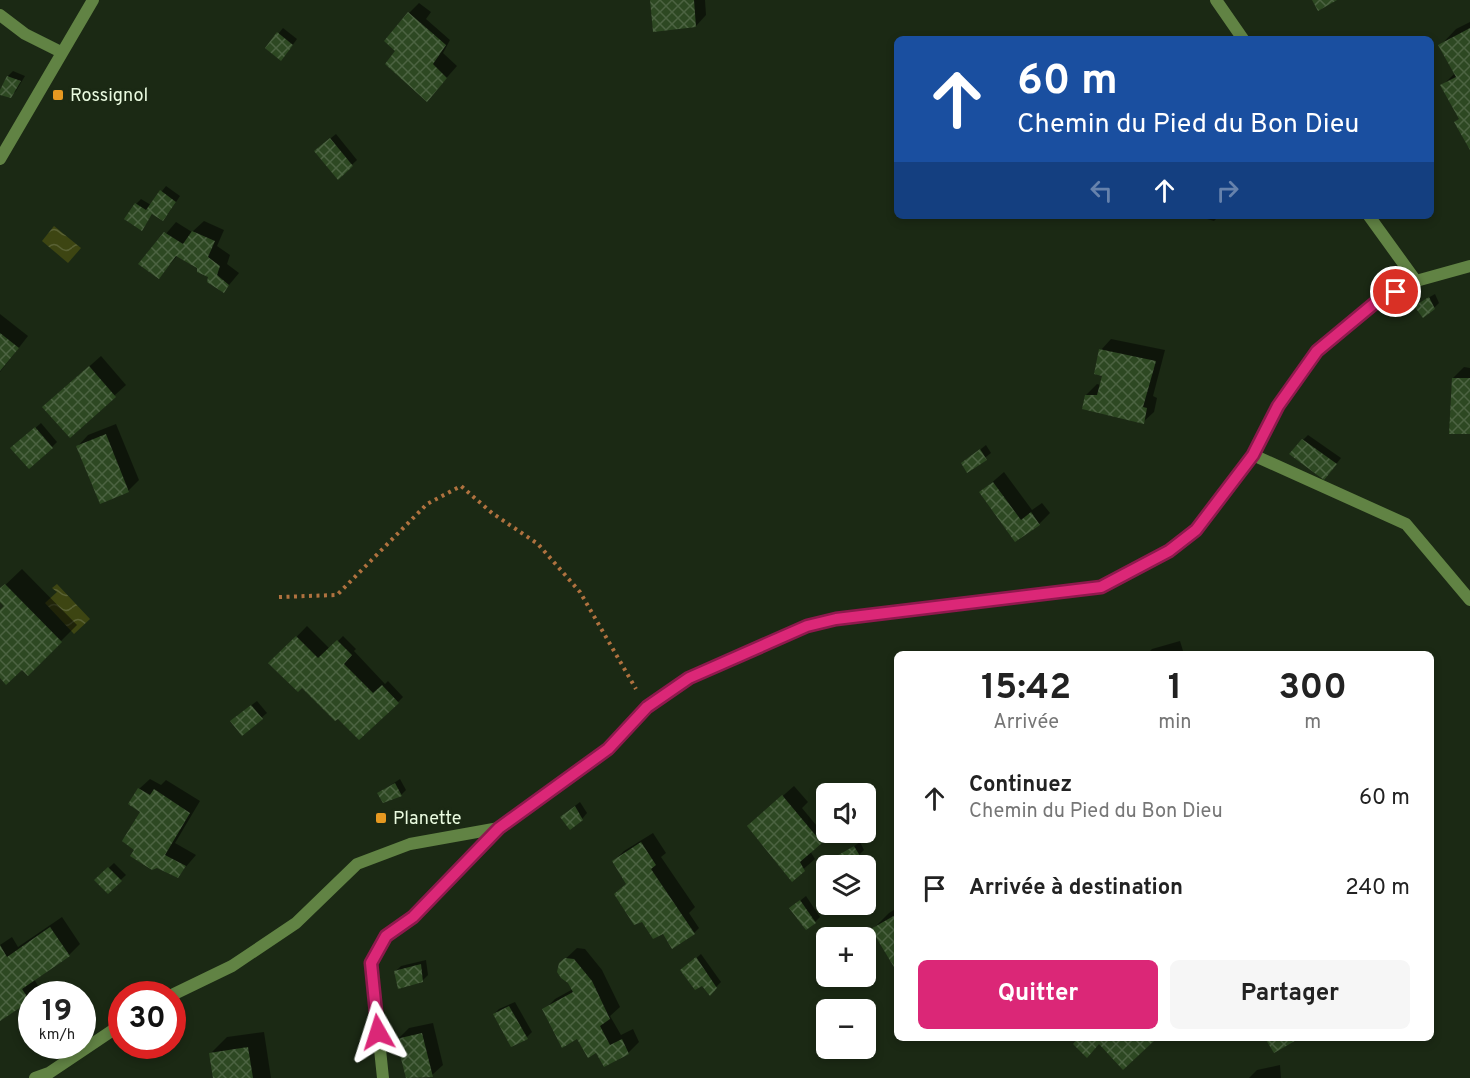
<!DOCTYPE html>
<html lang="fr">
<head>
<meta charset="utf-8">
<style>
	:root { --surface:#fff; --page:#f6f6f6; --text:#222; --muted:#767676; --accent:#db2777 }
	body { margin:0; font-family:Overpass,sans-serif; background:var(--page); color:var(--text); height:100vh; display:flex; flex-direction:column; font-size:22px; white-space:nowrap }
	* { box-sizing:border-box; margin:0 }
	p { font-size:20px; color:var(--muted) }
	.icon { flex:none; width:33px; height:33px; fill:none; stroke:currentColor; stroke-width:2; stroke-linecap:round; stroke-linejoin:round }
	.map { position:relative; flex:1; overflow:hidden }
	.drawer { position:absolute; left:894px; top:651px; width:540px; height:390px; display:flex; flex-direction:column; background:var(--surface); border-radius:9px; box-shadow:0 3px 9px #0003 }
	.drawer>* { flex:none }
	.hud { position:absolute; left:894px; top:36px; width:540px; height:183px; border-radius:9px; box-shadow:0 3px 9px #0003; background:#1a4fa0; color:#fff; overflow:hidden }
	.tools { position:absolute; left:816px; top:783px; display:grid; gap:12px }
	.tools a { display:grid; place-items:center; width:60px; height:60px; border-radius:9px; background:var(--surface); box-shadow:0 3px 9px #0003; font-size:30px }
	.speed { position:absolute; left:18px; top:981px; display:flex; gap:12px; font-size:30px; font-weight:700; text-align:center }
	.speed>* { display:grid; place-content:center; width:78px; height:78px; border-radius:50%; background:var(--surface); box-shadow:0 3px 9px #0003; line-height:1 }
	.speed small { font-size:15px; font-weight:400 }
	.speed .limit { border:9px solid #d22; background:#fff; color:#111 }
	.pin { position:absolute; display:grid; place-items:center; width:51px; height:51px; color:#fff; margin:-26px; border:3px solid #fff; border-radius:50%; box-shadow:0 2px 6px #0007 }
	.me { position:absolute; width:66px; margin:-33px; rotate:354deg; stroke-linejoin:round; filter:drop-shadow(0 0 4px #0008) }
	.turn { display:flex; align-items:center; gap:21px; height:126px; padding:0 24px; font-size:27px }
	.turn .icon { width:78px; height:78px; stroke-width:2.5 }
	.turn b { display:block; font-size:42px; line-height:51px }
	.lanes { display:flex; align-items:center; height:57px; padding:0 24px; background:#0003; justify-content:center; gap:30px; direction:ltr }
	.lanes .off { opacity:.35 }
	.eta { display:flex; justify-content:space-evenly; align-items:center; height:102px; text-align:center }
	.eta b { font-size:36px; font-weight:700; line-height:42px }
	.primary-button { display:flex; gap:12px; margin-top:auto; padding:12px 24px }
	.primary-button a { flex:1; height:69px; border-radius:9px; background:var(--accent); color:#fff; font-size:24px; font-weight:700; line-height:69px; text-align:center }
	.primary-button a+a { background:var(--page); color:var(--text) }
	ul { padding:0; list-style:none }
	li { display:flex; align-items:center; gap:18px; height:90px; padding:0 24px }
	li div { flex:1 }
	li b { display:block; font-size:22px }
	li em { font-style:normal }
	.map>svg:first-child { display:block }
	.water { fill:url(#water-waves) }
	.shadow { fill:#0007 }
	.building { fill:url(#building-cross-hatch) }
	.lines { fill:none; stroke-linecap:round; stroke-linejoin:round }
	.path { stroke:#b0723f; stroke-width:4; stroke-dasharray:3 4.5; stroke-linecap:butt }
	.minor { stroke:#618344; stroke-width:12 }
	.route-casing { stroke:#8e194d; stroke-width:15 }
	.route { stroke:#db2777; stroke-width:10 }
	.poi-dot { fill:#e69921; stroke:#1b2914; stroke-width:2 }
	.labels { text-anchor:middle; stroke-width:6; stroke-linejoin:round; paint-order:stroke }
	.poi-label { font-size:18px; fill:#eafbe0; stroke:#1b2914; text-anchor:start }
</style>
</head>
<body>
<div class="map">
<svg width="1470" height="1078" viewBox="0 0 1470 1078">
	<defs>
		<pattern id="water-waves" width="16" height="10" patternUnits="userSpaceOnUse" patternTransform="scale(1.5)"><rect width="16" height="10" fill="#3d4512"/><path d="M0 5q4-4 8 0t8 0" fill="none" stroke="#596134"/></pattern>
		<pattern id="building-cross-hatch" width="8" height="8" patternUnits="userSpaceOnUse" patternTransform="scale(1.5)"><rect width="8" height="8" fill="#2d4822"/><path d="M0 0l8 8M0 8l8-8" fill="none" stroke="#4c6342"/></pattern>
	</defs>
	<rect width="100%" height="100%" fill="#1b2914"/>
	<g class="water">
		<path d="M54,226L81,248L68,263L42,241Z"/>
		<path d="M57,584L90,619L74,634L45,603L57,592L52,588Z"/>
	</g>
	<g class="shadow">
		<path d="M652,0H705L706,15L696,26Z"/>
		<path d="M419,3L431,12L426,19L450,40L443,53L457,66L427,100L397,51L409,13Z"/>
		<path d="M1470,22V147L1460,118L1442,86L1455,73L1440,46L1456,29Z"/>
		<path d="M283,28L297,39L286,54L267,48Z"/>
		<path d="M13,71L25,76L16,91L11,96L0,93L8,76Z"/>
		<path d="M336,134L357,160L338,178L321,146Z"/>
		<path d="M166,186L180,196L168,214L153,213L142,229L136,204L141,199L151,205Z"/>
		<path d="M1197,216H1219L1214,221Z"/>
		<path d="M204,221L224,230L217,246L230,255L227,264L239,273L224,291L198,267L178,255L159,277L140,264L176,222L192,232Z"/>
		<path d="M1435,294L1439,303L1434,308L1421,302Z"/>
		<path d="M0,314L28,336L0,372Z"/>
		<path d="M1111,339L1165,350L1153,396L1157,398L1154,412L1143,422L1086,395L1097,384L1101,385L1104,375L1101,350Z"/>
		<path d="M101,356L126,385L70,436L55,397Z"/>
		<path d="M1464,367L1470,368V433L1453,378Z"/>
		<path d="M41,423L57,442L52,447L17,444Z"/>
		<path d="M116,424L139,480L128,491L78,446L88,435Z"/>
		<path d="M1308,435L1341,458L1329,473L1303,440Z"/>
		<path d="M986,445L991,453L968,471L963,463Z"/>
		<path d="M1004,472L1032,510L1042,503L1050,513L1039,524L1015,540L981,492Z"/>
		<path d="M22,569L77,625L28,674L22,668L0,676V611L5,606L0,600V590Z"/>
		<path d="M307,626L330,649L343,636L356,649L354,651L385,684L388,681L403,697L390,710L302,686L271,663Z"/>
		<path d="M1180,641L1184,654H1147L1152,649Z"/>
		<path d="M257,701L267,713L242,734L237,716Z"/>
		<path d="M150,779L161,785L166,780L200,801L175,843L196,855L178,876L136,850L142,812L139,789Z"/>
		<path d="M400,779L406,790L401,795L379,793Z"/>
		<path d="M794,786L808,802L802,808L826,837L810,851L815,859L792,879L760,816Z"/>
		<path d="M580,802L587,813L582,819L567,812Z"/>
		<path d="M653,833L666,853L661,857L695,907L689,913L699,928L694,933L665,934L627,883L614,861L624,851Z"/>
		<path d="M860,842L864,850L859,855L837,858Z"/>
		<path d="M114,863L126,875L108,892L96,880Z"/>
		<path d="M806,896L820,917L815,922L791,908Z"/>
		<path d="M897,908V970L873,929L889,913Z"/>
		<path d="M62,917L80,944L69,955L34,979L40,989L32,994L29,999L0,1019V945L12,937L18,947Z"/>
		<path d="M577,948L585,949L602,970L620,1007L610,1016L621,1035L633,1029L639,1042L628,1053L605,1065L597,1051L544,1010L555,999L573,989L560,964Z"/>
		<path d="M701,954L721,982L710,993L687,966Z"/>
		<path d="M426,960L428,975L423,980L396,971L401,966Z"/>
		<path d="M515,1002L532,1032L527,1037L512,1045L494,1014L499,1009Z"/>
		<path d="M433,1023L443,1065L432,1075L408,1078L398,1039L409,1028Z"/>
		<path d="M264,1032L271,1078H214L211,1053L227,1037Z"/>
		<path d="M1280,1065L1281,1078H1249L1257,1070Z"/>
	</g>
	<g class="building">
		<path d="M650,0H694L696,27L653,32Z"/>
		<path d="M1312,0H1337L1318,11Z"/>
		<path d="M408,12L446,45L433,64L447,78L427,102L385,64L395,51L384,41Z"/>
		<path d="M1470,28V150L1454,122L1459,119L1440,85L1456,77L1438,45Z"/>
		<path d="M277,32L293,45L281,61L265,48Z"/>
		<path d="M7,76L21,81L11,98L0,95V90Z"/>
		<path d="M330,138L353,166L338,180L314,151Z"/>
		<path d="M160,190L176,202L163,221L152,214L142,231L124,219L135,203L146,210Z"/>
		<path d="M192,231L215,241L208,257L220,266L217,275L229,285L224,293L207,282L208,277L197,272V268L176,256L159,279L138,264L164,232L183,244Z"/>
		<path d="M1429,297L1435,309L1423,318L1414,306Z"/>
		<path d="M0,333L19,348L0,371Z"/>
		<path d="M1099,349L1156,361L1143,407L1147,408L1144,424L1082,409L1085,395H1097L1102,376L1094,374Z"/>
		<path d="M89,366L116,397L70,438L42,407Z"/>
		<path d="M1452,378H1470V434H1449Z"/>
		<path d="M35,427L53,448L29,469L10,448Z"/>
		<path d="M106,434L129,492L100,504L76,446Z"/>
		<path d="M1302,439L1337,464L1324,480L1289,454Z"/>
		<path d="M980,449L987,460L967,473L961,463Z"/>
		<path d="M993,482L1021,520L1031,512L1040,525L1015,542L979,492Z"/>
		<path d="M5,584L62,642L28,676L22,670L6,685L0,678V610L4,606L0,602V588Z"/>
		<path d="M296,636L318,658L337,640L352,655L344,664L373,693L382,685L399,703L359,740L338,719L335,721L302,688L298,692L268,663Z"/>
		<path d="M251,705L263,719L242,736L230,721Z"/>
		<path d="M395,783L402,796L383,803L377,793Z"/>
		<path d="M138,788L150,795L154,789L190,813L165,855L186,866L178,878L157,868L152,870L130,856L134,850L122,841L140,812L128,804Z"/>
		<path d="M782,795L822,843L800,862L805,871L792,882L747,826Z"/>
		<path d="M575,806L583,820L570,830L560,817Z"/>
		<path d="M641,842L656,865L651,869L695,934L672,949L663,934L653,939L642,922L634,925L614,894L626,884L612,861Z"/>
		<path d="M854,846L860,856L844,866H840L835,857Z"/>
		<path d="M108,867L122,881L108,894L94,880Z"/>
		<path d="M800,900L816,923L806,930L789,908Z"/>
		<path d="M897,914V972L871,929Z"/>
		<path d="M50,927L70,956L22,989L30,1001L0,1021V945L7,957Z"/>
		<path d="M696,957L717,988L710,996L702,986L695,990L680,970Z"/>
		<path d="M565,958L574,959L592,981L610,1019L600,1026L610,1045L622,1039L629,1054L604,1067L596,1053L588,1058L577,1039L562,1048L542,1009L573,992L568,983L561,978L557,972L559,963Z"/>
		<path d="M421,964L423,982L398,989L394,971Z"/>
		<path d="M509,1006L528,1039L511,1047L493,1014Z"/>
		<path d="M422,1033L433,1077L406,1078L396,1039Z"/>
		<path d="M1078,1038H1157L1123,1070L1099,1044L1087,1058L1073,1044Z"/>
		<path d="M1269,1038H1300L1274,1053L1266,1040Z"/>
		<path d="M248,1047L253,1078H213L209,1053Z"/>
	</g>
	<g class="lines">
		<path class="path" d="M279,597L337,595L427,504L461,486L492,513L538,544L580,592L636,689"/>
		<g class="minor">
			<path d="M1216,0L1243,39"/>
			<path d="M0,15L25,34L61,52"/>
			<path d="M0,159L93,0"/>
			<path d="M1369,216L1416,281"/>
			<path d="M1253,455L1406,524L1470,600"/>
			<path d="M172,995L232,966L296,923L357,864L410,844L499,828L608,749L647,707L689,678L807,626L836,619L1101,587L1169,551L1196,530L1253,455L1278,406L1317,352L1376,302L1416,281L1470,266"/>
			<path d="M35,1078L49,1073L122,1024"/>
			<path d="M383,1078L371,963L385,936L413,917L499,828"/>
		</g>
	</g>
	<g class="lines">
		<defs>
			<path id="route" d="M378,1032L371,963L386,936L413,917L499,828L608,749L647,707L689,678L807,626L836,619L1101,587L1169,551L1196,530L1253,455L1278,406L1317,351L1376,302L1396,292"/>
		</defs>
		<use href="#route" class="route-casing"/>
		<use href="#route" class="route"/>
	</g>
	<g class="poi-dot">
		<rect x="52" y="89" width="12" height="12" rx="3"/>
		<rect x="375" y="812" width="12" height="12" rx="3"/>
	</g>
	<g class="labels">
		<g class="poi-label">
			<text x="70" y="101">Rossignol</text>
			<text x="393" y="824">Planette</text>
		</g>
	</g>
</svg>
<div class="tools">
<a><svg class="icon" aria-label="sound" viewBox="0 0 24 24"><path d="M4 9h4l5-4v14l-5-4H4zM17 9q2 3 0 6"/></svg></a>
<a><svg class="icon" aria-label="layers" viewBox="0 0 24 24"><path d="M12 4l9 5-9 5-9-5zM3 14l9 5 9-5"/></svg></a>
<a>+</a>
<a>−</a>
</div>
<div class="speed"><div>19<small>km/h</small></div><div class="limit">30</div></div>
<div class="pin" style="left:1396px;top:292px;background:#d93025"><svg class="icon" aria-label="arrive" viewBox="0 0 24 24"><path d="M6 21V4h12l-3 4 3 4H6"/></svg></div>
<svg class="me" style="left:378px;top:1032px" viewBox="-20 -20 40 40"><path d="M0-17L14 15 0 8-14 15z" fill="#db2777" stroke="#fff" stroke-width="4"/></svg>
<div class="hud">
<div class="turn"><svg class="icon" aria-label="ahead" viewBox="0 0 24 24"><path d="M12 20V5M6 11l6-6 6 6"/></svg><div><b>60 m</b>Chemin du Pied du Bon Dieu</div></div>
<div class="lanes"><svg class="icon off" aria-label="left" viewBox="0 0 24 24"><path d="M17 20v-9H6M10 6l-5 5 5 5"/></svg><svg class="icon" aria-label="ahead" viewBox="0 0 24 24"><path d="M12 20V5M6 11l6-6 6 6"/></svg><svg class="icon off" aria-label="right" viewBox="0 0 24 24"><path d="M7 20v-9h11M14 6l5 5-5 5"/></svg></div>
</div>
<section class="drawer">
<div class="eta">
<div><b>15:42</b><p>Arrivée</p></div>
<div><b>1</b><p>min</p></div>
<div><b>300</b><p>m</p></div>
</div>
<ul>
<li><svg class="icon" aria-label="ahead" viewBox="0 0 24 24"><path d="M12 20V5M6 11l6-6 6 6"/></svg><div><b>Continuez</b><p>Chemin du Pied du Bon Dieu</p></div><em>60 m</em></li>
<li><svg class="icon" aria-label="arrive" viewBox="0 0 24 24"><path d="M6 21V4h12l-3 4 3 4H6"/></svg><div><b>Arrivée à destination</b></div><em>240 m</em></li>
</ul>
<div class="primary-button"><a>Quitter</a><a>Partager</a></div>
</section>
</div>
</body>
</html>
